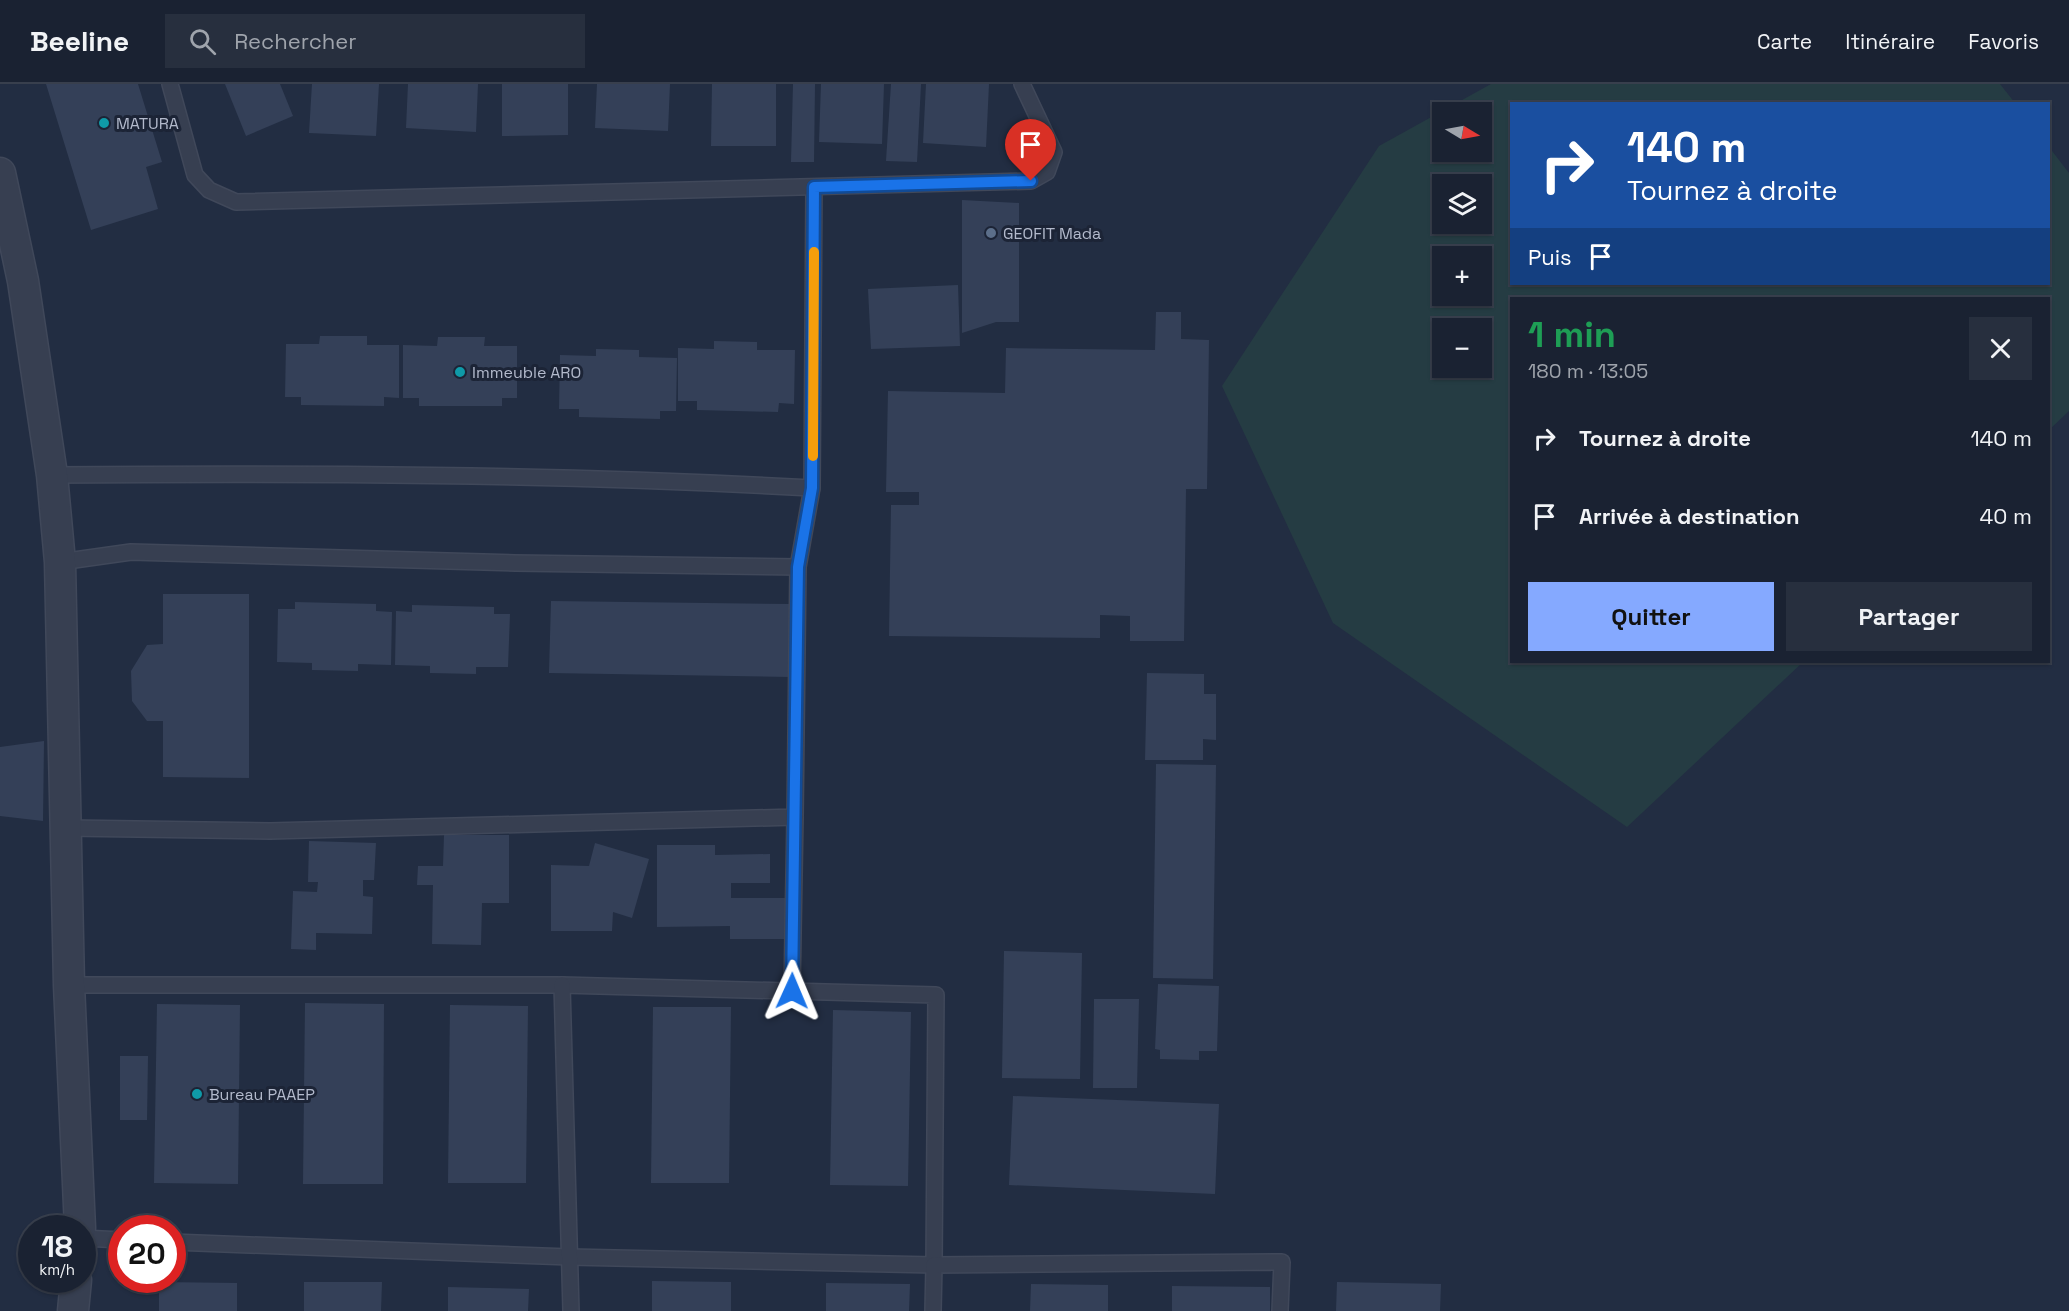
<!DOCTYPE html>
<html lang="fr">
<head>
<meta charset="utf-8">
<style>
	:root { --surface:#1a2232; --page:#272f3e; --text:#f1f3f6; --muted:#9fa4ac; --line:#383f4d; --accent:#85a9ff }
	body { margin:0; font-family:"Space Grotesk",sans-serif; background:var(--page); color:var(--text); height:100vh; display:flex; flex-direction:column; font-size:22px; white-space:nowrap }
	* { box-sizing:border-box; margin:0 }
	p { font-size:20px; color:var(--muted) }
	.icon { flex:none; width:33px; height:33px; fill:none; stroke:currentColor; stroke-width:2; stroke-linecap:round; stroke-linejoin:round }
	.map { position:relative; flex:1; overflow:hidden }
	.side { position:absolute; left:1510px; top:213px; width:540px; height:366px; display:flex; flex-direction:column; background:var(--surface); border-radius:0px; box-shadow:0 2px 4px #0004,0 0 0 2px var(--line) }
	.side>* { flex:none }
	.guide { position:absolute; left:1510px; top:18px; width:540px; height:183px; border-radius:0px; box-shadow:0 2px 4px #0004,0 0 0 2px var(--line); background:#1a4fa0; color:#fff; overflow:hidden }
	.needle { width:39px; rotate:100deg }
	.controls { position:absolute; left:1432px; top:18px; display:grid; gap:12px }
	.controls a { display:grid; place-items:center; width:60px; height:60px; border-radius:0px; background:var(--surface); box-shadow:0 2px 4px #0004,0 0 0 2px var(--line); font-size:30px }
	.speed { position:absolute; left:18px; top:1131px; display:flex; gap:12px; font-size:30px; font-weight:700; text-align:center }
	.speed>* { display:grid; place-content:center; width:78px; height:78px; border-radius:50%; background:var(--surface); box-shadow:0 2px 4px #0004,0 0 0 2px var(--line); line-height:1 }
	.speed small { font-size:15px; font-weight:400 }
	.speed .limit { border:9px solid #d22; background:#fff; color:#111 }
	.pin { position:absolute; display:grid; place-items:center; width:51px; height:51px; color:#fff; margin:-62px -26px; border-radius:50% 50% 50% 0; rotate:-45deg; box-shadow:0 0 6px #0007 }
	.pin .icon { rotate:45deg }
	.me { position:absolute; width:66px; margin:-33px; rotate:1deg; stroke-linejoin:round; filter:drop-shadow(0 0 4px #0008) }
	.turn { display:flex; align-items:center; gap:21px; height:126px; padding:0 18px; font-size:27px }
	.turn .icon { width:78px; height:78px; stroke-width:2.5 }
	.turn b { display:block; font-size:42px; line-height:51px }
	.then { display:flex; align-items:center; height:57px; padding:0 18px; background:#0003; gap:12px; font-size:22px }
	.round { display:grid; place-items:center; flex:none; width:63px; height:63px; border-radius:0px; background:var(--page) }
	.overview { display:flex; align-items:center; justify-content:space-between; height:102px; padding:0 18px }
	h1 { font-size:36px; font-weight:600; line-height:45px; color:#1e9e55 }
	.primary-button { display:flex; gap:12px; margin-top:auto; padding:12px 18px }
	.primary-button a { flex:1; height:69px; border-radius:0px; background:var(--accent); color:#111; font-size:24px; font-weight:600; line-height:69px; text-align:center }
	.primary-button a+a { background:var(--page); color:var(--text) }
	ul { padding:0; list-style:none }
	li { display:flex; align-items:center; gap:18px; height:78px; padding:0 18px }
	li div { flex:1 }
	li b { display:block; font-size:22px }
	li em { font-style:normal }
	header { display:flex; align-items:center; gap:36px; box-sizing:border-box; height:84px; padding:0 30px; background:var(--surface); border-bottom:2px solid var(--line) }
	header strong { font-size:28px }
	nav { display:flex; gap:33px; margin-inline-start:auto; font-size:21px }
	.search { width:420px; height:54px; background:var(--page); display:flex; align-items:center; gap:15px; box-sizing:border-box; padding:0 21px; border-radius:0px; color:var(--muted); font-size:22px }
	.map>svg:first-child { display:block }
	.green { fill:#253c43; fill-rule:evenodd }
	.building { fill:#344058 }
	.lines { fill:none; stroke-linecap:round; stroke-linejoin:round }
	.lane-casing { stroke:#40485a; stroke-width:18 }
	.street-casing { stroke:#40485a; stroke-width:33 }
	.lane { stroke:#373f51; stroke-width:15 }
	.street { stroke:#373f51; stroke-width:30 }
	.route-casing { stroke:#114b97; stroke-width:15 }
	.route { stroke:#1a73e8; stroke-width:10 }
	.slow { stroke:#f59e0b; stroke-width:10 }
	.culture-dot { fill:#0f9aa8; stroke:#1c2436; stroke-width:2 }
	.service-dot { fill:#5c6f8a; stroke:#1c2436; stroke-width:2 }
	.labels { text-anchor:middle; stroke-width:6; stroke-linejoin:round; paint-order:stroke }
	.poi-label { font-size:16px; fill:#b3bacc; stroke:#1c2436; text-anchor:start }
</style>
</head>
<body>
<header>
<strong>Beeline</strong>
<div class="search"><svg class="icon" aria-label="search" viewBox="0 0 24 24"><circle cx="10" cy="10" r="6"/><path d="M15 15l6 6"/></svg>Rechercher</div>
<nav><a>Carte</a><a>Itinéraire</a><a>Favoris</a></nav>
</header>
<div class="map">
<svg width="2069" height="1227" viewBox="0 0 2069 1227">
	<rect width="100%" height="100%" fill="#222d42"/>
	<path class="green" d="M1491,0H2000L2015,19L1512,20V200H2049V63L2069,89V327L2049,346V214H1512V578H1803L1627,743L1333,539L1222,302L1379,62ZM1443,28H1482V68H1443ZM1443,100H1482V140H1443ZM1443,172H1482V212H1443ZM1443,244H1482V284H1443Z"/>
	<g class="building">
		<path d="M46,0H138L162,78L146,83L158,125L91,146Z"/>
		<path d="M225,0H280L293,32L246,52Z"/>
		<path d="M312,0H379L376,52L309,49Z"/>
		<path d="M408,0H478L476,48L406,44Z"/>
		<path d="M502,0H568V51L502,52Z"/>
		<path d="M597,0H670L668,47L595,44Z"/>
		<path d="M712,0H776V62H711Z"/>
		<path d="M793,0H815L814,78H791Z"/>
		<path d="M821,0H884L882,60L819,58Z"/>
		<path d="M891,0H921L917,78L886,77Z"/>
		<path d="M926,0H989L986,63L923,59Z"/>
		<path d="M962,116L1019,119V238H996L962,249Z"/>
		<path d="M958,201L960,262L871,265L868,205Z"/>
		<path d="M1156,228H1181V255L1209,256L1207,405H1186L1184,557H1130V532L1100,531V554L889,552L891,421H919V408H886L888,307L1005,309L1006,264L1155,266Z"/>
		<path d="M320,252H367V261H399V314L384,313V322L301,321V313H285L286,260H319Z"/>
		<path d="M438,253H485L484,262H517V314H502V322H419V314H403V261L437,262Z"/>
		<path d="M714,257L757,258V266H795L794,320L779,319L778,328L697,326V317H678V264L714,265Z"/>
		<path d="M596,265L639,266V273L677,274L676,327H660V335L579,333V325H559L560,271L596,272Z"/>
		<path d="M163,510H249V694L163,693V637H147L132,617L131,587L147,561L163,560Z"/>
		<path d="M551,517L791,520L790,593L549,589Z"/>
		<path d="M295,518L376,520V527L392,528L391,581L358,580V587L312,586V579L277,578L278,525H295Z"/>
		<path d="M412,521L494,523V530H510L508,583H476V590L430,589V582L395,581L396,527L412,528Z"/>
		<path d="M1147,589L1204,590V610H1216V656L1203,655V676H1145Z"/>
		<path d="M44,657L43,737L0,732V663Z"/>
		<path d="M1156,680L1216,681L1213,895L1153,894Z"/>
		<path d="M444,751H509V819H482L481,861L432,860L433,801H417L418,782H443Z"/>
		<path d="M309,757L376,759L374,796H363V812L373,813L372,850L316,849V866L291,865L293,807L317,808L318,798H308Z"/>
		<path d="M595,759L649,775L632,834L613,828L612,847H551V781L589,782Z"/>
		<path d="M657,761H715V771L770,770V799H731V814H788V855H730V842L657,843Z"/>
		<path d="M1004,867L1082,869L1080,995L1002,994Z"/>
		<path d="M1158,900L1219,902L1217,967H1199V976L1160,975V966L1155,965Z"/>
		<path d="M1094,915H1139L1137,1004H1093Z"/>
		<path d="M305,919L384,920L383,1100H303Z"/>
		<path d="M157,920L240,921L238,1100L154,1099Z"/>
		<path d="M450,921L528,922L526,1099H448Z"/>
		<path d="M653,923H731L729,1099H651Z"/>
		<path d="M833,926L911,928L908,1102L830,1101Z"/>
		<path d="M120,972H148L147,1036H120Z"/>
		<path d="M1013,1012L1219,1020L1215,1110L1009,1101Z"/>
		<path d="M652,1197L731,1198V1227H652Z"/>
		<path d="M159,1198L237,1199V1227H159Z"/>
		<path d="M304,1198H382L381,1227H304Z"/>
		<path d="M1337,1198L1441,1200L1440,1227H1336Z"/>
		<path d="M826,1199L910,1200L909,1227H826Z"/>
		<path d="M1031,1200L1108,1201V1227H1030Z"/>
		<path d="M1172,1202L1270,1203V1227H1172Z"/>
		<path d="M448,1203L529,1205L528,1227H448Z"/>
	</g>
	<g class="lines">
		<defs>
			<g id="lane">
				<path d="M170,0L195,91L209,106L236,118L1031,97L1047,88L1054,68L1022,0"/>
				<path d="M52,391C306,389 559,390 812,404"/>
				<path d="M60,478L131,468L515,479L798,483"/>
				<path d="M68,744L270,747L795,733L798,483L812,404L814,103"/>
				<path d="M69,901H562L936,911L934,1181L570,1173L172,1158"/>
				<path d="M562,901L571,1227"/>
				<path d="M792,907L795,733"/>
				<path d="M82,1154L122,1156"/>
				<path d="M933,1227L934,1181L1282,1178L1280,1227"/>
			</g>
			<g id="street">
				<path d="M0,89L23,197L52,391L60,478L69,901L80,1144"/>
				<path d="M73,1227L76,1196"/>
			</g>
		</defs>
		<use href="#lane" class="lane-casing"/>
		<use href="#street" class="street-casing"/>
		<use href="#lane" class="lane"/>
		<use href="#street" class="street"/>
	</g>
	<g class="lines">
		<defs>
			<path id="route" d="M792,907L798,483L812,404L814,103L1031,97"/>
		</defs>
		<use href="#route" class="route-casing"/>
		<use href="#route" class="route"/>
		<path class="slow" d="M813,372L814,168"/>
	</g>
	<g class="culture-dot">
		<circle cx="104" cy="39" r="6"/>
		<circle cx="460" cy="288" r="6"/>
		<circle cx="197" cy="1010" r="6"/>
	</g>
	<circle class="service-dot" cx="991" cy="149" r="6"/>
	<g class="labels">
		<g class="poi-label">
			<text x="116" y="45">MATURA</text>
			<text x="1003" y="155">GEOFIT Mada</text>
			<text x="472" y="294">Immeuble ARO</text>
			<text x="209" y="1016">Bureau PAAEP</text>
		</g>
	</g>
</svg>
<div class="controls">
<a><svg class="needle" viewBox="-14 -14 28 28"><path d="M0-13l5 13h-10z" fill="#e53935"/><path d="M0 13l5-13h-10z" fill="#9fa4ac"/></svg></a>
<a><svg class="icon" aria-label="layers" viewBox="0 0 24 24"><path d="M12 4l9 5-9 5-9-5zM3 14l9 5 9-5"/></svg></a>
<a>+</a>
<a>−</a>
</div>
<div class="speed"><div>18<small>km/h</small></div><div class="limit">20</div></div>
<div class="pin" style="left:1031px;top:97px;background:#d93025"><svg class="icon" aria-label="arrive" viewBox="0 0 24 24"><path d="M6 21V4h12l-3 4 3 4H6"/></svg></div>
<svg class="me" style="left:792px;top:907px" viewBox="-20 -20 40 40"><path d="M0-17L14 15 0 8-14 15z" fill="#1a73e8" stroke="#fff" stroke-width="4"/></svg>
<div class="guide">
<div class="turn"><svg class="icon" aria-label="right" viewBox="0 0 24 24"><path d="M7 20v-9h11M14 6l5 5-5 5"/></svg><div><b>140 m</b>Tournez à droite</div></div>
<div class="then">Puis<svg class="icon" aria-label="arrive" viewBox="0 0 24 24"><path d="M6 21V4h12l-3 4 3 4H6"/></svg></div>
</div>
<section class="side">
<div class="overview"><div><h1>1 min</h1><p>180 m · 13:05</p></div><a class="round"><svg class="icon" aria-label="close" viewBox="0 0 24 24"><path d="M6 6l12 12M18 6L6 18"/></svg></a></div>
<ul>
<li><svg class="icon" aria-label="right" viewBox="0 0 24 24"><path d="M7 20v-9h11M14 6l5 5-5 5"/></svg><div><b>Tournez à droite</b></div><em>140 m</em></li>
<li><svg class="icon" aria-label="arrive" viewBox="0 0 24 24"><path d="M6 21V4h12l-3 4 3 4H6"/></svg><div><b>Arrivée à destination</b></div><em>40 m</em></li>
</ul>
<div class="primary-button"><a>Quitter</a><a>Partager</a></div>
</section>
</div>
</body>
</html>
